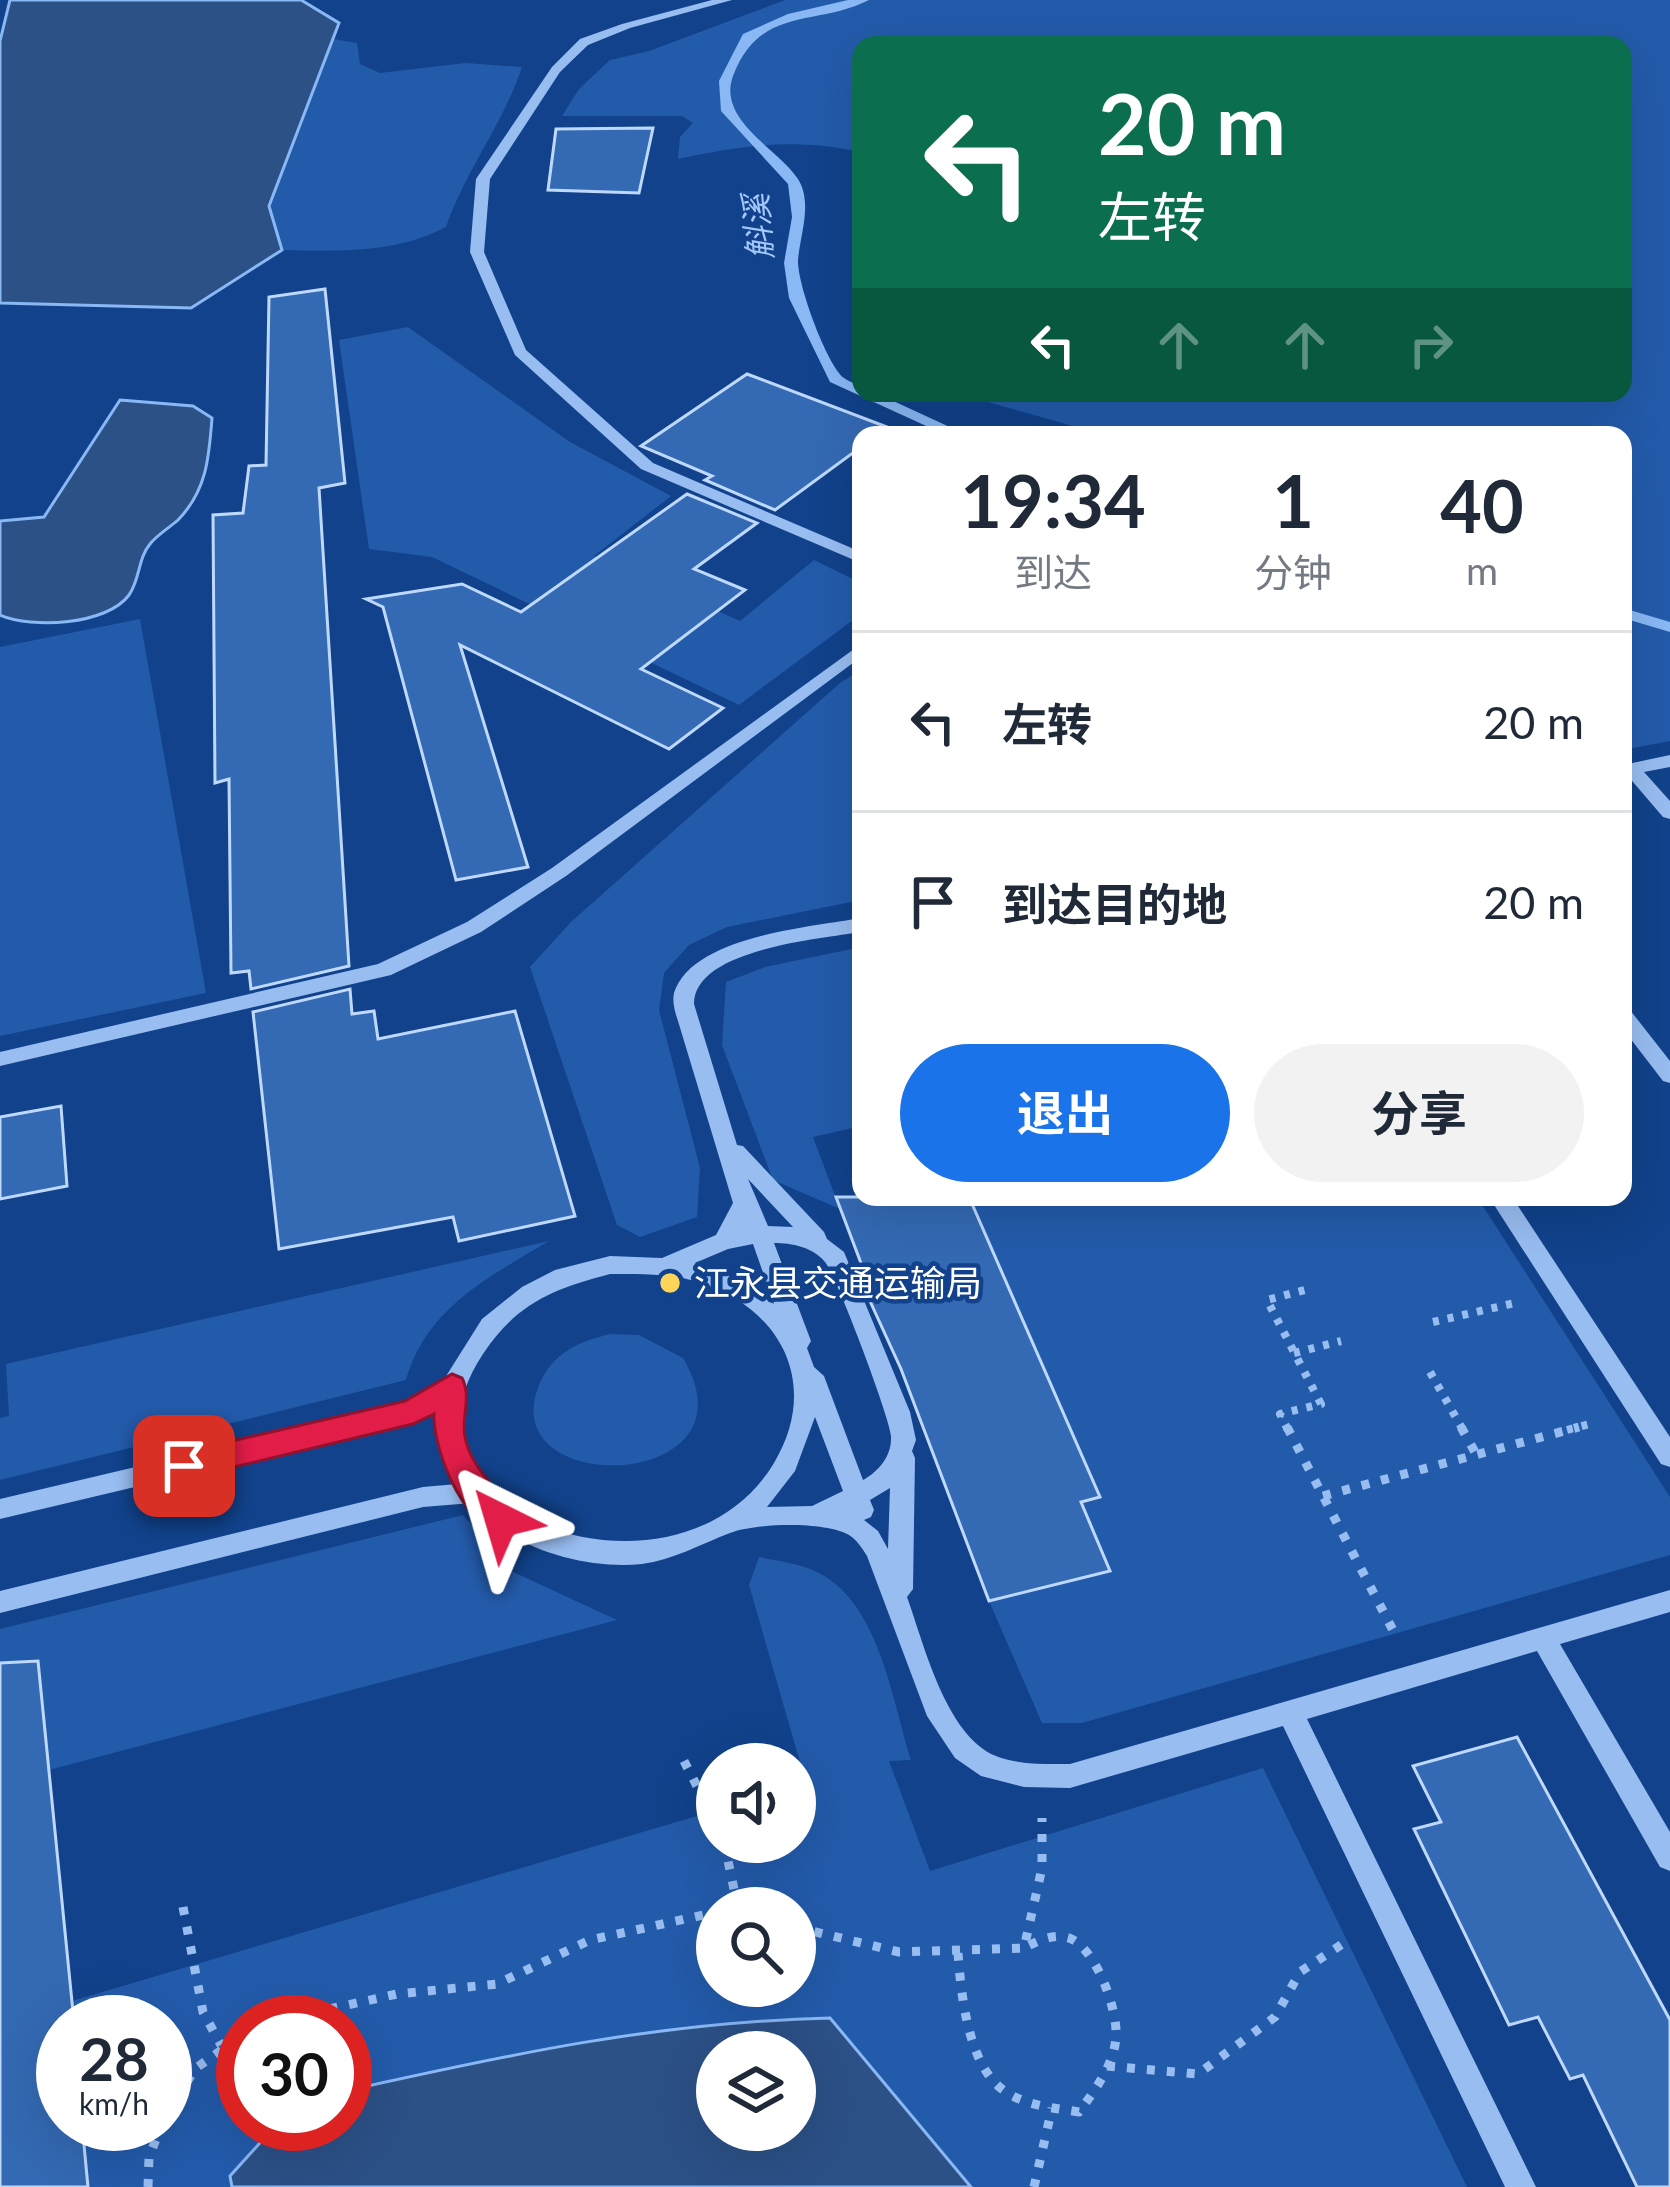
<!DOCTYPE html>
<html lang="zh">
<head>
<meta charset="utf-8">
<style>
	:root { --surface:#fff; --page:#f2f2f3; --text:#1f2937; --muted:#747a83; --line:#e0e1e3; --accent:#1a73e8 }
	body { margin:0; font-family:Lato,"Noto Sans SC",sans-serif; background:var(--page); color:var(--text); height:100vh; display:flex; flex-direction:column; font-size:45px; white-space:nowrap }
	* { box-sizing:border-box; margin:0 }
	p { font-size:39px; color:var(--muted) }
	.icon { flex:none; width:66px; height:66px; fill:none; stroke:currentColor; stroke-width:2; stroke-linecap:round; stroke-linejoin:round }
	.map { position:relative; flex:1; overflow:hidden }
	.drawer { position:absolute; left:852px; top:426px; width:780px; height:780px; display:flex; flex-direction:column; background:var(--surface); border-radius:24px; box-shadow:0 12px 48px #0002 }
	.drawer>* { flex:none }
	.hud { position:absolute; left:852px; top:36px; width:780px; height:366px; border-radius:24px; box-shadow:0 12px 48px #0002; background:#0b6e4f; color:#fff; overflow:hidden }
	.controls { position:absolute; left:696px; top:1743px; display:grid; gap:24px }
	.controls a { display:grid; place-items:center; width:120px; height:120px; border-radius:50%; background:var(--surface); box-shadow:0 12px 48px #0002; font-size:60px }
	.speed { position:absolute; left:36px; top:1995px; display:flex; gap:24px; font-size:60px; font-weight:700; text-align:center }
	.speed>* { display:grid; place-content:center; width:156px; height:156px; border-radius:50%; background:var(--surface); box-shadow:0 12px 48px #0002; line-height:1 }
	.speed small { font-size:30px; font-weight:400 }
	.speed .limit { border:18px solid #d22; background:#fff; color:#111 }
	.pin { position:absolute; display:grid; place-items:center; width:102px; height:102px; color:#fff; margin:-51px; border-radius:24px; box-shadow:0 6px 18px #0006 }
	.me { position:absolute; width:132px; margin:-66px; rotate:320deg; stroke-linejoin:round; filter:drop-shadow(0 0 9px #0008) }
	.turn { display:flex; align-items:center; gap:42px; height:252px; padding:0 48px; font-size:54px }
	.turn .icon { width:156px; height:156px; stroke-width:2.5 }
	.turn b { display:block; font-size:84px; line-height:102px }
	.lanes { display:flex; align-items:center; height:114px; padding:0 48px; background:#0003; justify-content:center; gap:60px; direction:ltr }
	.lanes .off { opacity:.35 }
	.eta { display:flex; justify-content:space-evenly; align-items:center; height:204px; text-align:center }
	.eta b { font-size:72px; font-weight:700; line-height:84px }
	.button { display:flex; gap:24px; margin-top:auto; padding:24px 48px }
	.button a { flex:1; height:138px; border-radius:72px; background:var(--accent); color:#fff; font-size:48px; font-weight:700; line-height:138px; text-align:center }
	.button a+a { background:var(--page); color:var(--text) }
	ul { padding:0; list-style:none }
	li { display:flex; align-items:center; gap:36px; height:180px; padding:0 48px; border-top:3px solid var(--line) }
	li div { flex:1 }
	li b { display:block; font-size:45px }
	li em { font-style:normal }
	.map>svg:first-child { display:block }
	.green { fill:#235bab; fill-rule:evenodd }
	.water { fill:#2c5187; stroke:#89b8f5; stroke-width:3; fill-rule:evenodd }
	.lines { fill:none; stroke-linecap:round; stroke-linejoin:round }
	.stream { fill:#89b8f5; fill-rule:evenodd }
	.building { fill:#3469b3; stroke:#bed9fd; stroke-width:3 }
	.path-far1 { stroke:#98bdf1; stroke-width:8; stroke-dasharray:6 9; stroke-linecap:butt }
	.path { stroke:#98bdf1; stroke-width:9; stroke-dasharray:8 12; stroke-linecap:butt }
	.minor { fill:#98bdf1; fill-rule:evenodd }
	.route { fill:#e11d48; stroke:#92132f; stroke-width:3 }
	.poi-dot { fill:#ffd458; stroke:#11428b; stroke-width:4.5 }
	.labels { text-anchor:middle; stroke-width:9; stroke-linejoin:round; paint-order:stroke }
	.far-water-label { font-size:33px; font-style:italic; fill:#a3c8f9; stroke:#11428b }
	.poi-label { font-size:36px; fill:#fff; stroke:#11428b; text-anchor:start }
</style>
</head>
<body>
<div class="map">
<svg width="1670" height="2187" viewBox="0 0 1670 2187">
	<rect width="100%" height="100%" fill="#11428b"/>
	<g class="green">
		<path d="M785,0H1670V741L1623,750V435H1105L956,393H1623V45H861V152C791,138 747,145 678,159L680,137L693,123L682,116H562L579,89L610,60L649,51Z"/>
		<path d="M333,39L357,43L360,64L380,73L465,63L522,67C503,124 466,170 446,227C395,254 338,251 282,250L269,206Z"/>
		<path d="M408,327L570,442L671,496L594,556L740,621L814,560L861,583V614L739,705L432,557L369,549L339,340Z"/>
		<path d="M140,619L206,993L0,1036V647Z"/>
		<path d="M861,670V900L727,927L689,945L664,973L659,1010L700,1168L697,1217L640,1237L617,1225L530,967L571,922L840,683Z"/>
		<path d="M861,947V1126L813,1137L840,1209L773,1180L722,1045L726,982L765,967Z"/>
		<path d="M969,1197H1477L1670,1497V1555L1082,1723H1042L989,1601L1110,1570L1081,1502L1099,1496Z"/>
		<path d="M549,1241C489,1277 426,1308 406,1380L0,1480V1418L9,1416L6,1364Z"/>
		<path d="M611,1334L639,1335L683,1358C763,1492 492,1500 539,1385C552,1353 579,1341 611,1334Z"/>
		<path d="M463,1515L511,1571L617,1620L49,1770L42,1692L0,1702V1629Z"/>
		<path d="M759,1557C777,1561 798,1563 815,1571C879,1600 892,1700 911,1760L889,1761L930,1871L1263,1768L1467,2187H88L82,2124H165V2022H73L72,2001L717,1810V1842H795V1787L806,1783L749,1585ZM717,1908H795V1986H717ZM243,2022H345V2124H243ZM717,2052H795V2130H717Z"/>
	</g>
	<g class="water">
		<path d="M10,0H301L339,23L269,206L282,250L191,308L0,303V41Z"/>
		<path d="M120,400L193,406L212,418C209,457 207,490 178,520C169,528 157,535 150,544C138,558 140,580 129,595C107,625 32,629 0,615V521L44,517Z"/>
		<path d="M830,2018L971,2187H232L230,2176L277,2124H345V2091C511,2054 659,2022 830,2018ZM717,2052H795V2130H717Z"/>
	</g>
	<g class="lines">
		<g class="stream">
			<path d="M848,0H869C816,27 760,5 733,76C717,120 777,148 798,179C813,203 800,235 798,260C797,284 827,365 844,378C849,382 855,383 861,386V393H876L967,435H946L830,382L789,298L784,263L792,217L788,184L721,111L719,81L743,34L788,14Z"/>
			<path d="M1623,608L1670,622V632L1623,618Z"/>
		</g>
	</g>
	<g class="building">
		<path d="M653,128L639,193L548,190L556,129Z"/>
		<path d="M325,289L345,483L319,488L349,966L251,989L249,971L231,973L229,779L215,783L213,515L243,513L249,466L266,465L269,297Z"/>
		<path d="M747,374L887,427L877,435H861V447L775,510L705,480L712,476L641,446Z"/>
		<path d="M687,494L757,523L694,569L745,590L641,669L723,708L669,749L460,645L528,867L456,880L383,607L366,599L462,584L521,612Z"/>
		<path d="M350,989L352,1014L374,1011L378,1039L515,1011L575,1216L459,1241L453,1217L279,1249L253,1012Z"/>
		<path d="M61,1106L67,1186L0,1199V1117Z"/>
		<path d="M836,1197H969L1100,1497L1081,1502L1110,1571L989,1601L901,1369L864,1288L870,1287Z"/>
		<path d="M38,1661L74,2022H63V2124H82L88,2187H0V1663Z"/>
		<path d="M1517,1737L1670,2020V2187H1637L1583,2075L1570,2079L1538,2017L1509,2025L1414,1829L1441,1822L1413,1766Z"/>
	</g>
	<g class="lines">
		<g class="path-far1">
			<path d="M1433,1322L1519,1302"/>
			<path d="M1294,1353L1341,1341"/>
			<path d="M1430,1372L1463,1430"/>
			<path d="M1288,1430L1280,1414L1321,1404L1267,1300L1312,1288"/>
			<path d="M1567,1430L1594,1423"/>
		</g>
		<g class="path">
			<path d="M1287,1427L1395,1634"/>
			<path d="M1461,1427L1476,1454"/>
			<path d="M1323,1496L1579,1427"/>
			<path d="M684,1761L717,1825"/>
			<path d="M724,1842L738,1908"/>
			<path d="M183,1907L203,2012L221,2045"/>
			<path d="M795,1927L899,1952L1024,1948L1042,1868V1818"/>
			<path d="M958,1953C961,1994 968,2068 1006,2092C1027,2106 1055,2108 1079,2112C1095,2090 1114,2065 1116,2037C1118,2010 1096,1948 1069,1938C1053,1933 1038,1941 1024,1948"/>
			<path d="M271,2022L397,1994L497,1984L590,1940L717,1912"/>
			<path d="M1107,2066L1198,2074L1275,2017L1300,1972L1350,1939"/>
			<path d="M165,2116L196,2068L243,2035"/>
			<path d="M148,2187L149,2157L162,2124"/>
			<path d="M1034,2187L1052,2108"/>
		</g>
		<g class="minor">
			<path d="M712,0H732L630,28L588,45L560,72L490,179L484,252L526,350L653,463L861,552V563L641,469L515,355L470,252L476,179L552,67L580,39L622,24Z"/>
			<path d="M861,644V657L566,876L481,932L391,975L0,1066V1052L378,964L467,922L552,868Z"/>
			<path d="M1670,755V767L1644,772L1670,801V819L1663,817L1627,775H1623V765Z"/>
			<path d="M861,918V932C820,939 694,949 694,1004L737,1145L743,1146L824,1232L827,1239L844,1252L910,1412L916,1440L912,1451L915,1458L913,1589L907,1597C924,1644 946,1736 996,1756C1019,1765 1046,1764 1070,1764L1670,1590V1612L1560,1644L1670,1832V1871L1660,1867L1537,1651L1307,1719L1536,2187H1505L1283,1726L1070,1788L1024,1787L981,1776L955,1758L927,1716L867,1556C862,1548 857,1540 849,1535C825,1521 755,1523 730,1533C701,1544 673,1560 642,1564C585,1570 509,1548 472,1503L423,1507L0,1613V1591L423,1487L457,1484C442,1463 434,1433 438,1408L413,1421L0,1519V1499L407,1403L443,1381L482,1319L522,1287L555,1270L610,1256L662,1258L716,1235L733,1203L678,1021C675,1012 672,1002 674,993C692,936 811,927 861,918ZM748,1179L793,1227L768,1226ZM774,1243C792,1243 813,1247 825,1262C836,1275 890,1418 891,1436C892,1456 879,1471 863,1480L824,1376L814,1367L807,1348L811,1341ZM753,1244L774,1304L726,1274L695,1263L728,1249ZM610,1274C640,1274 672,1273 701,1283C783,1310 820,1386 774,1463C679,1621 374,1516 483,1354C517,1303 553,1289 610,1274ZM815,1417L843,1491L812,1506L767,1507L795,1471ZM890,1488L888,1549L878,1531L864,1520L871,1517L874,1510L870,1500Z"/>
			<path d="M1623,1008L1630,1010L1670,1061V1083L1663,1081L1623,1029Z"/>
			<path d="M1489,1197H1512L1670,1437V1467L1661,1464Z"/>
		</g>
	</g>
	<path class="route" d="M452,1374L462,1378C472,1397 461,1417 465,1437C472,1473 502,1489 517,1520L513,1529C469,1545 432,1448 434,1414L413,1424L184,1479L173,1475L168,1466L173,1456L184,1452L405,1401Z"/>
	<circle class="poi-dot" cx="670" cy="1283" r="12"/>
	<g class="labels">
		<g class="far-water-label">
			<text transform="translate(758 227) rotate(-95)" y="12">斛溪</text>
		</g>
		<g class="poi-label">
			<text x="694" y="1296">江永县交通运输局</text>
		</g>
	</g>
</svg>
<div class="controls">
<a><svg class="icon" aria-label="sound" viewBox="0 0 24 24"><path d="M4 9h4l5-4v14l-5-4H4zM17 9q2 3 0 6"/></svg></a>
<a><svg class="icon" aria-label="search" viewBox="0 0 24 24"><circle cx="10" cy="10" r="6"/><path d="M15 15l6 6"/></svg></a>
<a><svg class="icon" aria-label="layers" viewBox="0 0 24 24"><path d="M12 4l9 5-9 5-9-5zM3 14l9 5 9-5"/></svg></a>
</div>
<div class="speed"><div>28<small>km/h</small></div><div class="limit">30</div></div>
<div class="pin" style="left:184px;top:1466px;background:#d93025"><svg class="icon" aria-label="arrive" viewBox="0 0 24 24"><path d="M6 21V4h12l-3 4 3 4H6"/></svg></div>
<svg class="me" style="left:501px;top:1520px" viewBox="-20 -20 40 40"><path d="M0-17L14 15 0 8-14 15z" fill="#e11d48" stroke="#fff" stroke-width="4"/></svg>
<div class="hud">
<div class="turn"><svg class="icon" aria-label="left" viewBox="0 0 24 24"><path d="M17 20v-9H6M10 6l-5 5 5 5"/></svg><div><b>20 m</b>左转</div></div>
<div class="lanes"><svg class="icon" aria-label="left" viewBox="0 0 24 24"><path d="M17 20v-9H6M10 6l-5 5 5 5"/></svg><svg class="icon off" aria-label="ahead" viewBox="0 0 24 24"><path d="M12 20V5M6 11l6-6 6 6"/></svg><svg class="icon off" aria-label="ahead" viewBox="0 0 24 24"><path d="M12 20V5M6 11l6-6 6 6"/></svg><svg class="icon off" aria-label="right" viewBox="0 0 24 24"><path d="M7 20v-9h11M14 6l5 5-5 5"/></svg></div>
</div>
<section class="drawer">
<div class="eta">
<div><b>19:34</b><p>到达</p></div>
<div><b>1</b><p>分钟</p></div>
<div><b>40</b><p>m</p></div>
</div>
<ul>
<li><svg class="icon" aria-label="left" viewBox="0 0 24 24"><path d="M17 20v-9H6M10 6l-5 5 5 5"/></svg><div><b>左转</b></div><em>20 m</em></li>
<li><svg class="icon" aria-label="arrive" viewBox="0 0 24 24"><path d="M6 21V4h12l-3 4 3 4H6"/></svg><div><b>到达目的地</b></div><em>20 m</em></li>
</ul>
<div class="button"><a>退出</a><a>分享</a></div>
</section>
</div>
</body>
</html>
